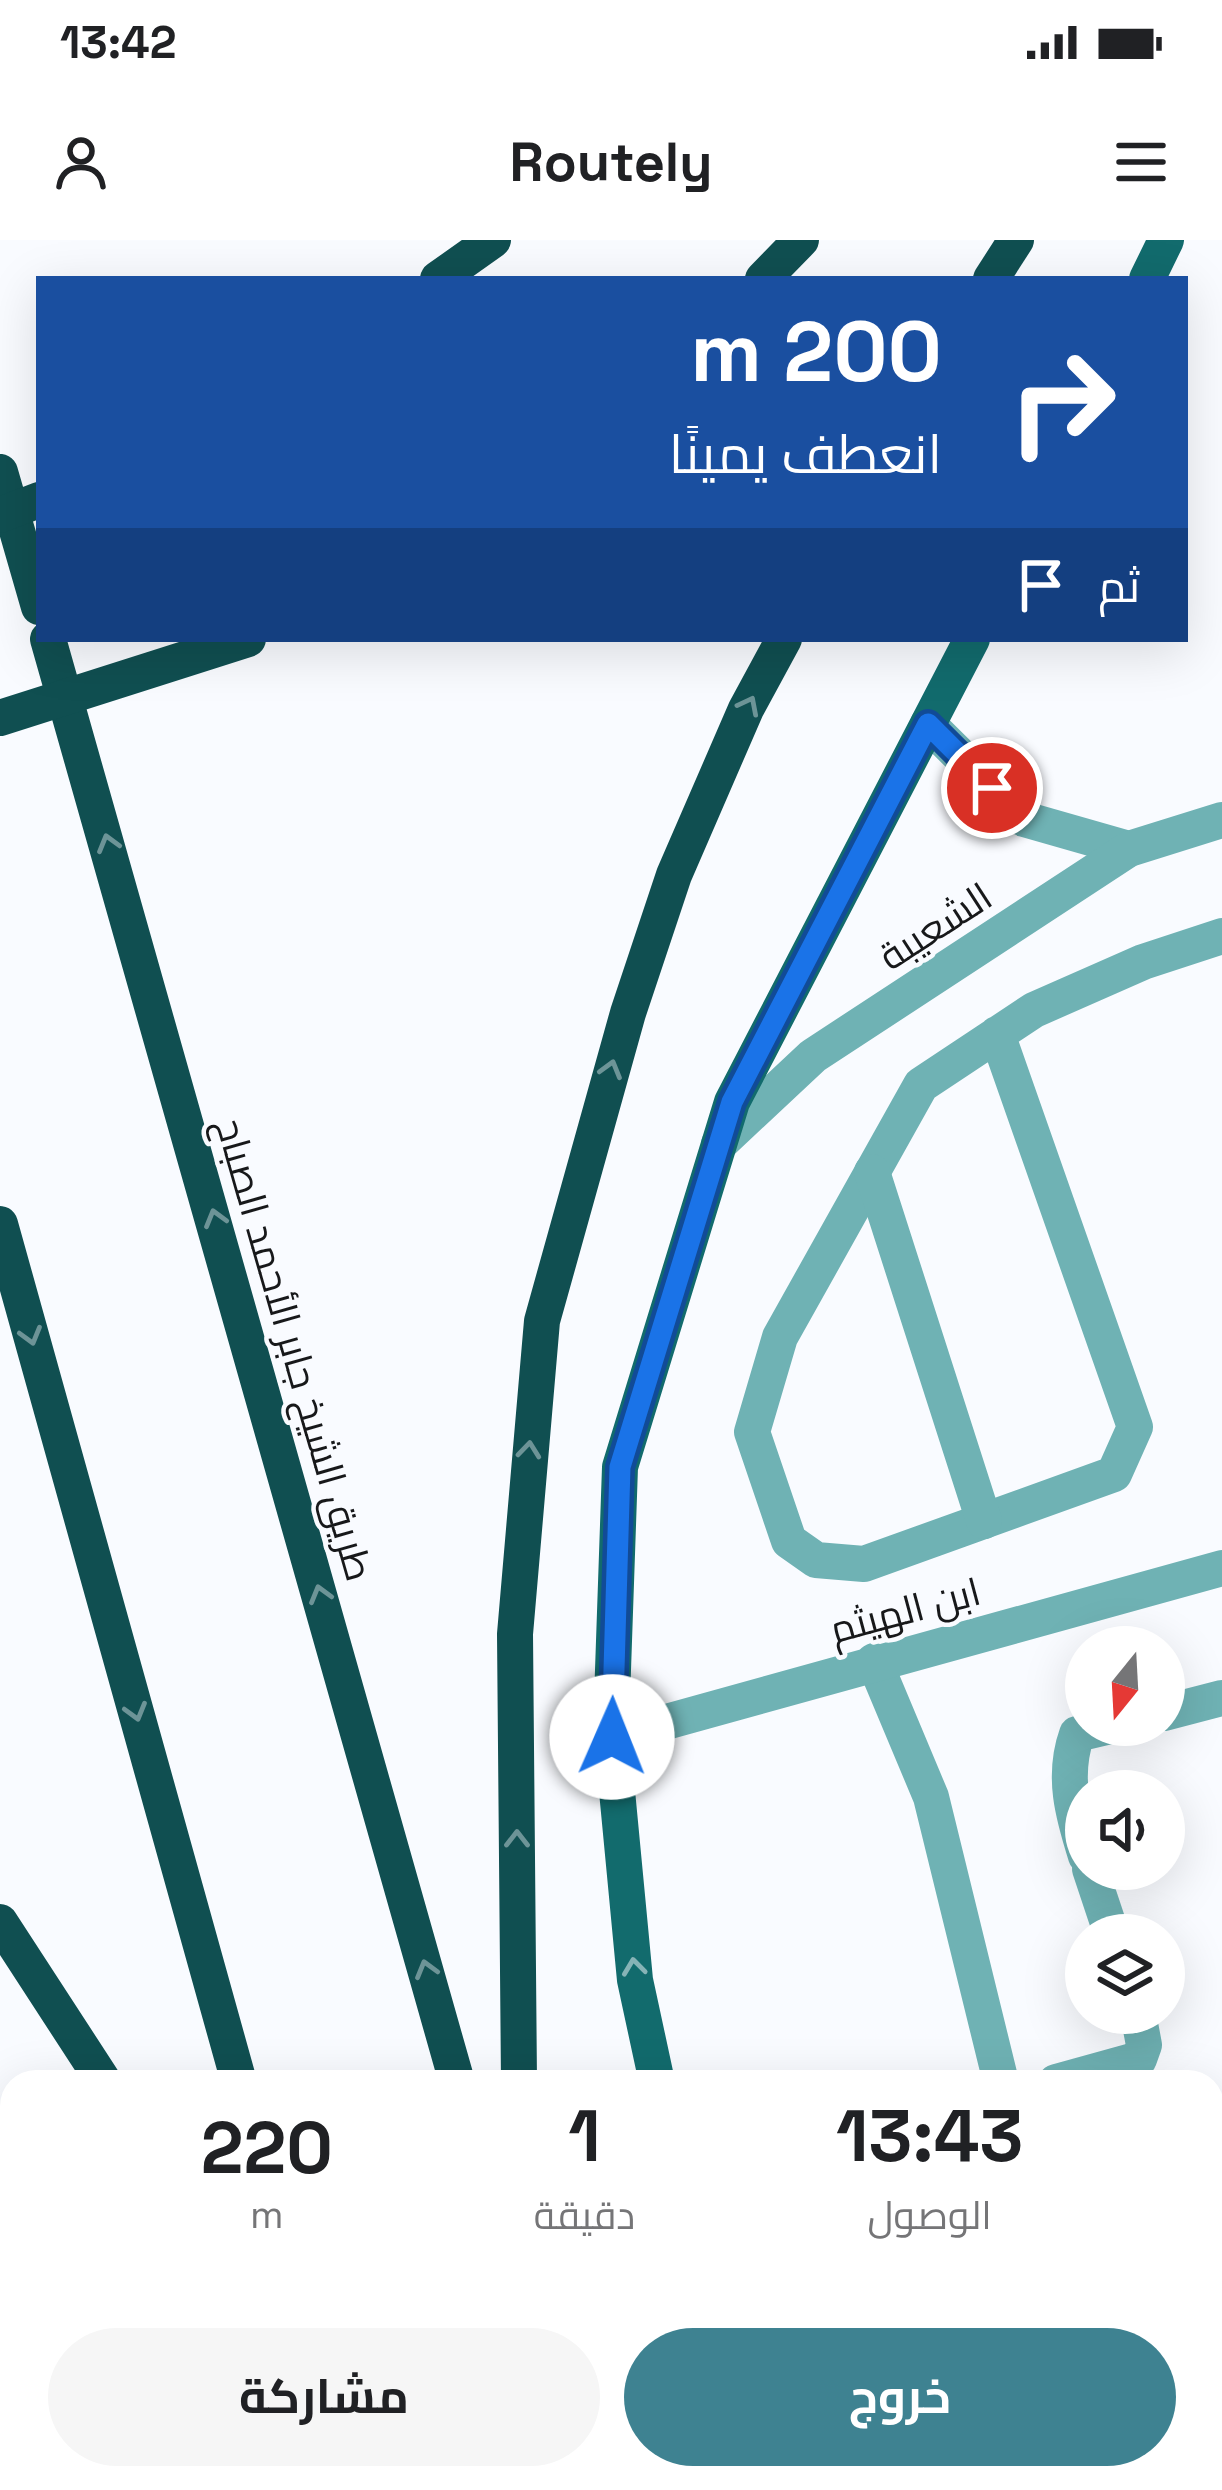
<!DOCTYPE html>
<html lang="ar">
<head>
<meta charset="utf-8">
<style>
	:root { --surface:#fff; --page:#f6f6f6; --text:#202124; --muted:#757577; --accent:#3e8291 }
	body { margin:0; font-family:"Space Grotesk",Cairo,sans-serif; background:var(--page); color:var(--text); direction:rtl; height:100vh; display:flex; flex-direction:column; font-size:45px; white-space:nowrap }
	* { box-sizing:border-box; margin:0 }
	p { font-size:39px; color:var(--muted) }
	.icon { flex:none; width:66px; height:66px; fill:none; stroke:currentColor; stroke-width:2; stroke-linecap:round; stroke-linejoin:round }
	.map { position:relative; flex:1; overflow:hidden; direction:ltr }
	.sheet { position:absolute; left:0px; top:1830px; width:1224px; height:420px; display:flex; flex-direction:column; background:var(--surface); border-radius:36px 36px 0 0; box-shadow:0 12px 48px #0002; direction:rtl }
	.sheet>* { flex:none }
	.hud { position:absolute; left:36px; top:36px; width:1152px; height:366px; border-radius:0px; box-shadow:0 12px 48px #0002; direction:rtl; background:#1a4fa0; color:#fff; overflow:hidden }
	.needle { width:78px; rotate:198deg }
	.fabs { position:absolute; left:1065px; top:1386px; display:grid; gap:24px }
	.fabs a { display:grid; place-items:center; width:120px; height:120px; border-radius:50%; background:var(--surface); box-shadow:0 12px 48px #0002; font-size:60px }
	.pin { position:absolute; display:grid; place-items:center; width:102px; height:102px; color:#fff; margin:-51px; border:6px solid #fff; border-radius:50%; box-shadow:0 3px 12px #0007 }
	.me { position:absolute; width:132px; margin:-66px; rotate:1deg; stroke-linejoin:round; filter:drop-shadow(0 0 9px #0008) }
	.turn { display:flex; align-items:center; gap:42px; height:252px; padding:0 48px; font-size:54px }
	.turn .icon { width:156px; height:156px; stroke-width:2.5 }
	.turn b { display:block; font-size:84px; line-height:102px }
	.then { display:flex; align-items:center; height:114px; padding:0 48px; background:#0003; gap:24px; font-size:45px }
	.eta { display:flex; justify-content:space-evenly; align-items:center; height:204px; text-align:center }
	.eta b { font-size:72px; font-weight:700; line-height:84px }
	.action { display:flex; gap:24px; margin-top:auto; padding:24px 48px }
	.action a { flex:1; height:138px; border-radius:72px; background:var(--accent); color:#fff; font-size:48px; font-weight:700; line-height:138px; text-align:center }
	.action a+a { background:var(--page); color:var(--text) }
	.status { display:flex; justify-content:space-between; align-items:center; height:84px; padding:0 60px; background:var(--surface); direction:ltr }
	.status svg { height:33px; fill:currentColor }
	header { display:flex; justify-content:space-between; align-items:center; height:156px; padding:0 48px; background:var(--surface); font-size:54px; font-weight:700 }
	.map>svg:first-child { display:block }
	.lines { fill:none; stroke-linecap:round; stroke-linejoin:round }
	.minor { stroke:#6fb2b4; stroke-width:36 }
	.major { stroke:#126b6d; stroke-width:36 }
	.highway { stroke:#104f51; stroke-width:36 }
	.highway-bridge { stroke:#104f51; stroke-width:36 }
	.oneway { stroke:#6d9497 }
	.oneway2 { stroke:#86b3b6 }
	.route-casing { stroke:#114b97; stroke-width:30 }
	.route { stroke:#1a73e8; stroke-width:21 }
	.labels { text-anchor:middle; stroke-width:9; stroke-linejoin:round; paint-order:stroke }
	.street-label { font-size:39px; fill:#17181a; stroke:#f9fbff }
</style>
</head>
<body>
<div class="status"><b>13:42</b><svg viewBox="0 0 49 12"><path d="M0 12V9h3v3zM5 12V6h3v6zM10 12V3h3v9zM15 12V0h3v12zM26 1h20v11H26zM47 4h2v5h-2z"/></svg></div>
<header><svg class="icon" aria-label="menu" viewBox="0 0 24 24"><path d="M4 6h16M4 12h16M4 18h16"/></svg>Routely<svg class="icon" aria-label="person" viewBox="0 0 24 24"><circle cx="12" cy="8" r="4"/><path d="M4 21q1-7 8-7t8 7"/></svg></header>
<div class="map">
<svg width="1222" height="2250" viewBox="0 0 1222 2250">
	<rect width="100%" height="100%" fill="#f9fbff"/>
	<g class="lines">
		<g class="minor">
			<path d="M928,484L1024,579L1129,609"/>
			<path d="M997,794L1135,1187L1114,1234L864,1324L816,1320L789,1301L752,1192L780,1097L921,845L1034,770L1143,722L1222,696"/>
			<path d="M719,904L813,816L1129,609L1222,580"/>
			<path d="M872,932L984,1281"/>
			<path d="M874,1421L931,1557L1001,1842"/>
			<path d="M1164,1473L1222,1458"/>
			<path d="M612,1497L1222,1328"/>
			<path d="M1086,1616C1073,1575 1062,1536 1077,1494L1115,1485"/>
			<path d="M1090,1629L1112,1695"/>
			<path d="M1056,1842L1139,1819L1144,1805L1138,1773"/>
			<path d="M1212,1901L1222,1899"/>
			<path d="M0,1957L12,1982"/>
			<path d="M137,2238L142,2250"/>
			<path d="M1102,2238L1105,2250"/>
		</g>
		<g class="major">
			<path d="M1147,39L1166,0"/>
			<path d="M657,1842L635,1740L611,1488L620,1227L732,862L972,399"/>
			<path d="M748,2238L751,2250"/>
		</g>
		<g class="highway">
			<path d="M438,39L493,0"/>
			<path d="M763,39L801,0"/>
			<path d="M991,39L1016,0"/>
			<path d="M0,232L39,367"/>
			<path d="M48,399L457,1842"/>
			<path d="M0,984L239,1842"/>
			<path d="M0,1682L104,1842"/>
			<path d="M519,1842L515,1394L542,1081L628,773L674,635L746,469L784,399"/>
			<path d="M316,2238L322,2250"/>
			<path d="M350,2238L353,2250"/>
			<path d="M568,2238L571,2250"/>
		</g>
		<g class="highway-bridge">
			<path d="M0,275L39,260"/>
			<path d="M0,478L248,399"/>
		</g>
	</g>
	<defs><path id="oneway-chevron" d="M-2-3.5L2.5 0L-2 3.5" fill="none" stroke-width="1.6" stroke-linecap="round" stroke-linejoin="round" transform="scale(3)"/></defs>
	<g class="oneway">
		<use href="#oneway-chevron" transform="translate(749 465) rotate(-63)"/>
		<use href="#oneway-chevron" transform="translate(108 603) rotate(-106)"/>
		<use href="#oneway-chevron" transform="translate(611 829) rotate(-74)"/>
		<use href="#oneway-chevron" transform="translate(215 978) rotate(-106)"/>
		<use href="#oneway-chevron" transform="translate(31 1096) rotate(74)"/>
		<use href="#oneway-chevron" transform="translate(529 1210) rotate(-84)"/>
		<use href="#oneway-chevron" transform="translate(320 1354) rotate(-106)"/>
		<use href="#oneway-chevron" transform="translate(136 1472) rotate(74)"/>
		<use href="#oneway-chevron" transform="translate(517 1599) rotate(-90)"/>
		<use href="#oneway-chevron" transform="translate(426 1729) rotate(-106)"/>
	</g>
	<use class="oneway2" href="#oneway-chevron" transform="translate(634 1727) rotate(-97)"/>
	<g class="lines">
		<defs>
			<path id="route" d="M612,1497L620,1227L732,862L928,484L992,548"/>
		</defs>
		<use href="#route" class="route-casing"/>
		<use href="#route" class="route"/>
	</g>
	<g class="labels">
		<g class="street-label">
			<text transform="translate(935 686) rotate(-33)" y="14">الشعيبة</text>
			<text transform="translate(295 1109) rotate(74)" y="14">طريق الشيخ جابر الأحمد الصباح</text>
			<text transform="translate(905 1370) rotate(-15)" y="14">ابن الهيثم</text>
		</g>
	</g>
</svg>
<div class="fabs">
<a><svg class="needle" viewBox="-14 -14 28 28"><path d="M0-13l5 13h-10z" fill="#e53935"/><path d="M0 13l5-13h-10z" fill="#757577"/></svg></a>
<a><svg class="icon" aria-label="sound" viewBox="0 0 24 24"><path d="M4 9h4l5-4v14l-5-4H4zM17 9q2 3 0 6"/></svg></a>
<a><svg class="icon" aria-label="layers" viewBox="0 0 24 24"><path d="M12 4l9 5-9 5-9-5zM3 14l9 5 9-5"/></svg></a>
</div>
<div class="pin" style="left:992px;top:548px;background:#d93025"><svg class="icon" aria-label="arrive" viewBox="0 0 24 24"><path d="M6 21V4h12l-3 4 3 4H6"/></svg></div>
<svg class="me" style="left:612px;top:1497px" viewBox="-20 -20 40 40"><circle r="19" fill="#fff"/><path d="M0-13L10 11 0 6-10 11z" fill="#1a73e8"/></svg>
<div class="hud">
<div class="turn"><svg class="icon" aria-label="right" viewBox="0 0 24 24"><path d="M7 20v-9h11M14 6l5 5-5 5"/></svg><div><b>200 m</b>انعطف يمينًا</div></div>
<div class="then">ثم<svg class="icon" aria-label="arrive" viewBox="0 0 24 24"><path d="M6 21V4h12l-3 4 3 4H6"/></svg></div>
</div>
<section class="sheet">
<div class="eta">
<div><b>13:43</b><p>الوصول</p></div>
<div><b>1</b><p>دقيقة</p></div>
<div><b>220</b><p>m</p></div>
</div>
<div class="action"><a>خروج</a><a>مشاركة</a></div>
</section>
</div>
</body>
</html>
